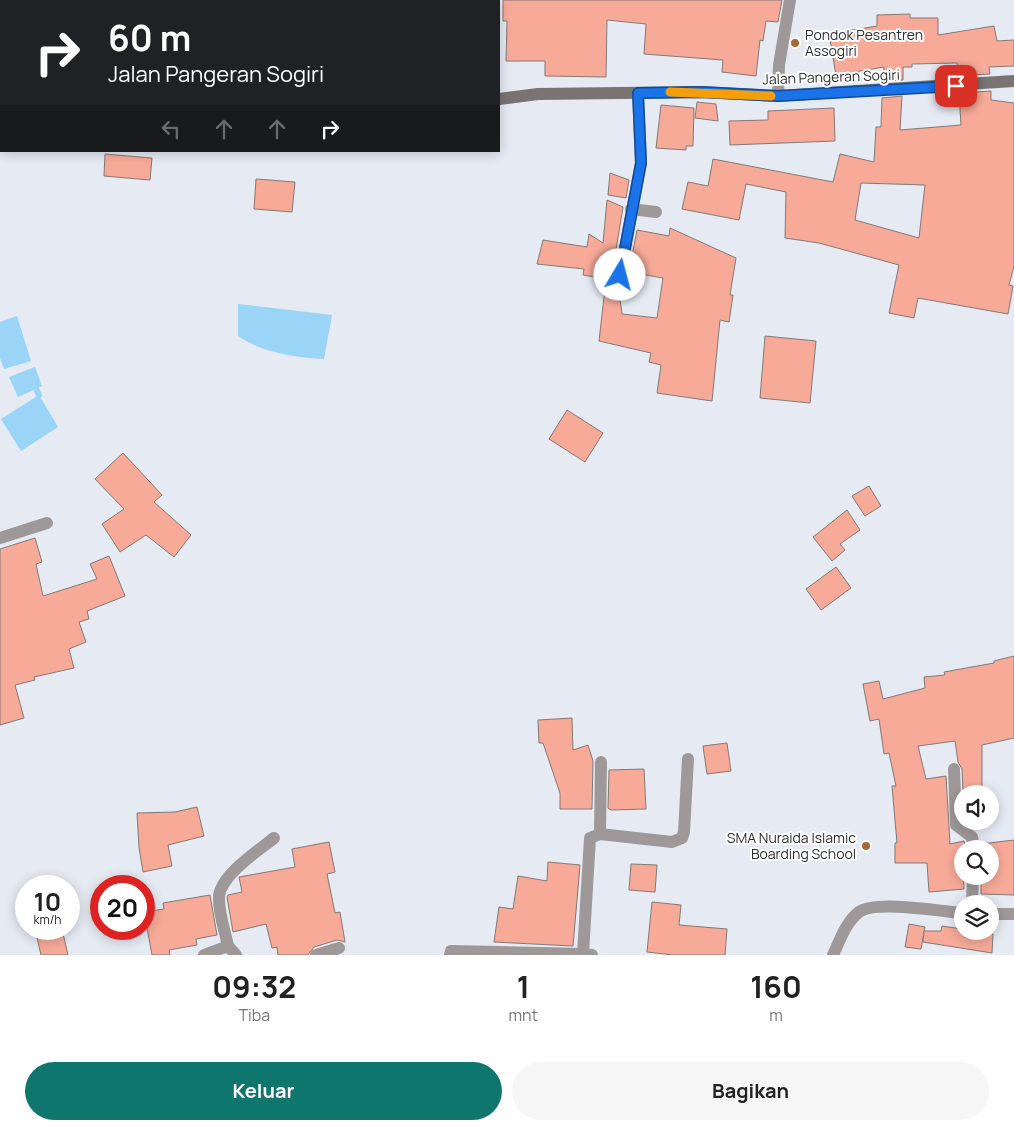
<!DOCTYPE html>
<html lang="id">
<head>
<meta charset="utf-8">
<style>
	:root { --surface:#fff; --page:#f6f6f6; --text:#222; --muted:#767676; --accent:#0f766e }
	body { margin:0; font-family:Manrope,sans-serif; background:var(--page); color:var(--text); height:100vh; display:flex; flex-direction:column; font-size:19px; white-space:nowrap }
	* { box-sizing:border-box; margin:0 }
	p { font-size:16px; color:var(--muted) }
	.icon { flex:none; width:28px; height:28px; fill:none; stroke:currentColor; stroke-width:2; stroke-linecap:round; stroke-linejoin:round }
	.map { position:relative; height:955px; overflow:hidden }
	.drawer { display:flex; flex-direction:column; background:var(--surface); flex:1 }
	.drawer>* { flex:none }
	.top-card { position:absolute; left:0px; top:0px; width:500px; height:152px; box-shadow:0 2px 12px #0003; background:#202124; color:#fff; overflow:hidden }
	.tools { position:absolute; left:954px; top:785px; display:grid; gap:10px }
	.tools a { display:grid; place-items:center; width:45px; height:45px; border-radius:50%; background:var(--surface); box-shadow:0 2px 12px #0003; font-size:25px }
	.speed { position:absolute; left:15px; top:875px; display:flex; gap:10px; font-size:25px; font-weight:700; text-align:center }
	.speed>* { display:grid; place-content:center; width:65px; height:65px; border-radius:50%; background:var(--surface); box-shadow:0 2px 12px #0003; line-height:1 }
	.speed small { font-size:12px; font-weight:400 }
	.speed .limit { border:8px solid #d22; background:#fff; color:#111 }
	.pin { position:absolute; display:grid; place-items:center; width:42px; height:42px; color:#fff; margin:-21px; border-radius:10px; box-shadow:0 2px 8px #0006 }
	.me { position:absolute; width:55px; margin:-28px; rotate:8deg; stroke-linejoin:round; filter:drop-shadow(0 0 4px #0008) }
	.turn { display:flex; align-items:center; gap:18px; height:105px; padding:0 25px; font-size:22px }
	.turn .icon { width:65px; height:65px; stroke-width:2.5 }
	.turn b { display:block; font-size:35px; line-height:42px }
	.lanes { display:flex; align-items:center; height:48px; padding:0 25px; background:#0003; justify-content:center; gap:25px; direction:ltr }
	.lanes .off { opacity:.35 }
	.eta { display:flex; justify-content:space-evenly; align-items:center; height:85px; text-align:center }
	.eta b { font-size:30px; font-weight:700; line-height:35px }
	.cta { display:flex; gap:10px; margin-top:auto; padding:10px 25px }
	.cta a { flex:1; height:58px; border-radius:30px; background:var(--accent); color:#fff; font-size:20px; font-weight:700; line-height:58px; text-align:center }
	.cta a+a { background:var(--page); color:var(--text) }
	.map>svg:first-child { display:block }
	.water { fill:#9ad4f6 }
	.lines { fill:none; stroke-linecap:round; stroke-linejoin:round }
	.stream { stroke:#9ad4f6; stroke-width:6 }
	.building { fill:#f7aa98; stroke:#837976; fill-rule:evenodd }
	.lane { stroke:#9e9998; stroke-width:12 }
	.street { stroke:#9e9998; stroke-width:12 }
	.secondary { stroke:#797371; stroke-width:12 }
	.route-casing { stroke:#114b97; stroke-width:12 }
	.route { stroke:#1a73e8; stroke-width:9 }
	.slow { stroke:#f59e0b; stroke-width:9 }
	.poi-dot { fill:#ab6935; stroke:#fff; stroke-width:2 }
	.labels { text-anchor:middle; stroke-width:4; stroke-linejoin:round; paint-order:stroke }
	.poi-label { font-size:14px; fill:#2c2e31; stroke:#fff; text-anchor:start }
	.street-label { font-size:14px; fill:#2c2e31; stroke:#fff }
</style>
</head>
<body>
<div class="map">
<svg width="1014" height="955" viewBox="0 0 1014 955">
	<rect width="100%" height="100%" fill="#e5eaf3"/>
	<g class="water">
		<path d="M238,304L332,315L324,359C294,357 263,353 238,336Z"/>
		<path d="M17,316L31,361L4,369L0,358V322Z"/>
		<path d="M35,367L42,386L18,397L9,377Z"/>
		<path d="M39,395L58,427L21,451L1,419Z"/>
	</g>
	<g class="lines">
		<path class="stream" d="M36,389L39,395"/>
	</g>
	<g class="building">
		<path d="M503,0H782L778,22L766,21L763,41L760,40L756,76L722,72L723,60L644,54L646,24L607,20L606,77L545,76V61H506L507,21H503Z"/>
		<path d="M910,14V18H938V35L994,26L997,41L1014,40V66L989,67L990,74L958,76L957,63L912,64V67H903V80L883,81L884,67L836,75L829,34L877,26V15Z"/>
		<path d="M991,91V100L1014,103V266L1009,285L1013,286L1008,314L918,298L914,318L889,313L899,265L819,243L785,238L786,192L746,184L739,220L682,209L688,182L708,186L713,159L833,182L840,154L874,162L876,127H881L882,98L902,96L900,130L961,125L959,93ZM861,183L925,185L919,238L855,220Z"/>
		<path d="M697,102L716,104L718,121L695,118Z"/>
		<path d="M661,105L694,108L693,146H686V150L656,148Z"/>
		<path d="M834,108L835,141L730,145L729,121L768,120V111Z"/>
		<path d="M105,154L152,158L150,180L104,176Z"/>
		<path d="M610,173L629,180L626,198L608,195Z"/>
		<path d="M256,179L295,182L292,212L254,209Z"/>
		<path d="M607,200L623,207L612,274L613,278L618,283L622,314L657,318L663,278L629,272L637,230L669,236L670,228L736,258L730,295H733L729,322L720,320L712,401L657,393L661,365L649,362L651,353L599,341L606,279L583,275L584,269L537,264L543,240L587,247L589,234L603,243Z"/>
		<path d="M765,336L816,341L810,403L760,398Z"/>
		<path d="M567,410L603,433L585,462L549,439Z"/>
		<path d="M123,453L162,495L154,502L191,535L174,557L146,535L120,552L102,524L124,509L95,479Z"/>
		<path d="M869,486L881,506L865,516L852,496Z"/>
		<path d="M847,510L860,530L840,544L845,550L832,561L813,537Z"/>
		<path d="M35,538L42,562L36,564L43,596L97,579L90,564L109,556L125,596L87,611L89,619L79,622L86,642L69,649L74,668L34,677L35,680L15,685L24,718L0,725V549Z"/>
		<path d="M836,567L851,588L821,610L806,589Z"/>
		<path d="M1014,656V738L982,745V790H963L962,769L958,762L955,741L918,746L926,779L946,776L950,844L964,841L966,849H962L964,889L929,892L927,863H895V843H897L892,786H896L889,753L884,754L879,719L870,721L863,684L879,681L883,699L925,688L924,677L945,675L944,672L994,663V661Z"/>
		<path d="M572,718L573,750L588,745L593,761L592,809H560V793L543,743H539L538,720Z"/>
		<path d="M727,743L731,771L707,774L703,746Z"/>
		<path d="M644,769L646,809L611,810L608,808L609,770Z"/>
		<path d="M197,807L204,836L168,845L172,866L143,872L139,847L137,813L175,812Z"/>
		<path d="M1014,840V895L981,894V876H990V849H982L981,844Z"/>
		<path d="M329,842L335,872L327,874L335,913L340,912L345,942L337,940L314,947L308,955H278L277,947L272,948L266,924L233,932L227,897L228,895L242,892L239,877L295,867L292,849Z"/>
		<path d="M548,862L580,865L573,946L494,942L499,907L513,909L518,876L547,881Z"/>
		<path d="M631,864L657,865L655,892L629,890Z"/>
		<path d="M210,895L217,935L196,939L197,945L169,950L170,955H152L144,912L164,909L163,903Z"/>
		<path d="M652,902L681,905L679,925L727,929L725,955H673L647,952Z"/>
		<path d="M909,924L925,927L921,949L905,947Z"/>
		<path d="M942,926L962,929V931L970,933L993,934L992,953L923,942L924,931H941Z"/>
		<path d="M35,929H62L68,955H41Z"/>
	</g>
	<g class="lines">
		<g class="lane">
			<path d="M369,1V0"/>
			<path d="M631,209L656,212"/>
			<path d="M620,275L641,163L638,93"/>
		</g>
		<g class="street">
			<path d="M24,1V0"/>
			<path d="M778,96L779,65L790,0"/>
			<path d="M0,538L47,523"/>
			<path d="M954,769L956,825L972,837L974,849"/>
			<path d="M600,834L601,762"/>
			<path d="M972,904L973,876"/>
			<path d="M990,914H1014"/>
			<path d="M228,946C225,931 218,912 219,896C222,874 258,851 274,838"/>
			<path d="M204,955L228,946L236,955"/>
			<path d="M316,955L339,948"/>
			<path d="M450,955L451,951L583,954"/>
			<path d="M592,955L583,954L590,838L600,834L672,842L682,838L684,832L688,759"/>
			<path d="M833,955C840,940 846,922 859,912C875,900 940,911 962,913"/>
		</g>
		<g class="secondary">
			<path d="M0,88L1,89"/>
			<path d="M499,99L538,94L701,92L778,96L1014,81"/>
		</g>
	</g>
	<g class="lines">
		<defs>
			<path id="route" d="M620,275L641,163L638,93L701,92L778,96L956,86"/>
		</defs>
		<use href="#route" class="route-casing"/>
		<use href="#route" class="route"/>
		<path class="slow" d="M670,92L771,96"/>
	</g>
	<g class="poi-dot">
		<circle cx="795" cy="43" r="5"/>
		<circle cx="866" cy="846" r="5"/>
	</g>
	<g class="labels">
		<g class="poi-label">
			<text x="805" y="40">Pondok Pesantren<tspan x="805" dy="16">Assogiri</tspan></text>
			<text x="856" y="843" text-anchor="end">SMA Nuraida Islamic<tspan x="856" dy="16">Boarding School</tspan></text>
		</g>
		<g class="street-label">
			<text transform="translate(831 77) rotate(-2)" y="5">Jalan Pangeran Sogiri</text>
		</g>
	</g>
</svg>
<div class="tools">
<a><svg class="icon" aria-label="sound" viewBox="0 0 24 24"><path d="M4 9h4l5-4v14l-5-4H4zM17 9q2 3 0 6"/></svg></a>
<a><svg class="icon" aria-label="search" viewBox="0 0 24 24"><circle cx="10" cy="10" r="6"/><path d="M15 15l6 6"/></svg></a>
<a><svg class="icon" aria-label="layers" viewBox="0 0 24 24"><path d="M12 4l9 5-9 5-9-5zM3 14l9 5 9-5"/></svg></a>
</div>
<div class="speed"><div>10<small>km/h</small></div><div class="limit">20</div></div>
<div class="pin" style="left:956px;top:86px;background:#d93025"><svg class="icon" aria-label="arrive" viewBox="0 0 24 24"><path d="M6 21V4h12l-3 4 3 4H6"/></svg></div>
<svg class="me" style="left:620px;top:275px" viewBox="-20 -20 40 40"><circle r="19" fill="#fff"/><path d="M0-13L10 11 0 6-10 11z" fill="#1a73e8"/></svg>
<div class="top-card">
<div class="turn"><svg class="icon" aria-label="right" viewBox="0 0 24 24"><path d="M7 20v-9h11M14 6l5 5-5 5"/></svg><div><b>60 m</b>Jalan Pangeran Sogiri</div></div>
<div class="lanes"><svg class="icon off" aria-label="left" viewBox="0 0 24 24"><path d="M17 20v-9H6M10 6l-5 5 5 5"/></svg><svg class="icon off" aria-label="ahead" viewBox="0 0 24 24"><path d="M12 20V5M6 11l6-6 6 6"/></svg><svg class="icon off" aria-label="ahead" viewBox="0 0 24 24"><path d="M12 20V5M6 11l6-6 6 6"/></svg><svg class="icon" aria-label="right" viewBox="0 0 24 24"><path d="M7 20v-9h11M14 6l5 5-5 5"/></svg></div>
</div>
</div>
<section class="drawer">
<div class="eta">
<div><b>09:32</b><p>Tiba</p></div>
<div><b>1</b><p>mnt</p></div>
<div><b>160</b><p>m</p></div>
</div>
<div class="cta"><a>Keluar</a><a>Bagikan</a></div>
</section>
</body>
</html>
